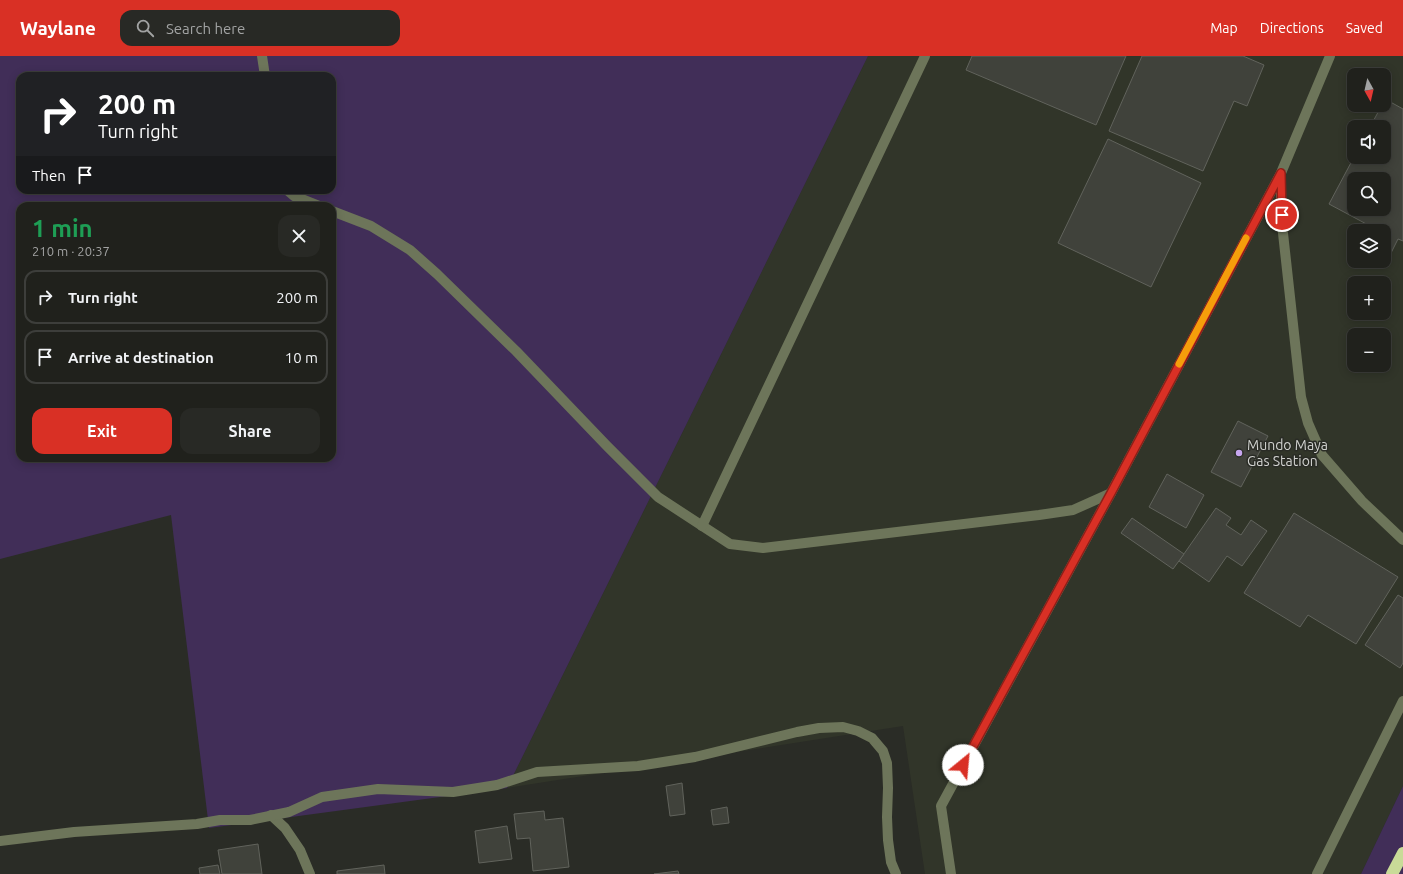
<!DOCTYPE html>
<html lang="en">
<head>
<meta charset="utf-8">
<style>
	:root { --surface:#20211c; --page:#282925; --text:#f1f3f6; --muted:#a2a3a3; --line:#3d3e3b; --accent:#d93025 }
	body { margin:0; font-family:Ubuntu,sans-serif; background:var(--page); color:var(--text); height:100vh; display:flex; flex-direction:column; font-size:15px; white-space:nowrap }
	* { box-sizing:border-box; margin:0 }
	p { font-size:13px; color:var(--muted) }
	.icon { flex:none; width:22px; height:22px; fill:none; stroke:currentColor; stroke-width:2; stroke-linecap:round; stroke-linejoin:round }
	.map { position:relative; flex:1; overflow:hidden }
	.drawer { position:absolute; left:16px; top:146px; width:320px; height:260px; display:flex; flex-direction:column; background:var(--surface); border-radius:12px; box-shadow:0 2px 10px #0003,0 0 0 1px var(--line) }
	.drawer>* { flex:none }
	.top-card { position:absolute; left:16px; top:16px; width:320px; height:122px; border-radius:12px; box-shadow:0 2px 10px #0003,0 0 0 1px var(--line); background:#202124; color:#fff; overflow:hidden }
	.needle { width:26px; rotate:172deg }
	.fabs { position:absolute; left:1347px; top:12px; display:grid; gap:8px }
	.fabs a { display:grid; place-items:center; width:44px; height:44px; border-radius:8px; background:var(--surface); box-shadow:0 2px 10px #0003,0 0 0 1px var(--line); font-size:20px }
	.pin { position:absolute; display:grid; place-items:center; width:34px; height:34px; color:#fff; margin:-17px; border:2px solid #fff; border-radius:50%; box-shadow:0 1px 4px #0007 }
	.me { position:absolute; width:44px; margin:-22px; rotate:28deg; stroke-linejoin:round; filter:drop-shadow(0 0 3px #0008) }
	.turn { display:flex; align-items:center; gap:14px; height:84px; padding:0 16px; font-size:18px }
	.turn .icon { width:52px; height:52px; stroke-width:2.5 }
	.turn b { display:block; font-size:28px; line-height:34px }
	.then { display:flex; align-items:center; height:38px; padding:0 16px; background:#0003; gap:8px; font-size:15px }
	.round { display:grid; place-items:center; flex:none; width:42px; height:42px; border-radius:12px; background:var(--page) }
	.summary { display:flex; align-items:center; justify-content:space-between; height:68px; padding:0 16px }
	h1 { font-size:24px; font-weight:700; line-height:30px; color:#1e9e55 }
	.cta { display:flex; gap:8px; margin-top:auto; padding:8px 16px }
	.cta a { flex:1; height:46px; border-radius:12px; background:var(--accent); color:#fff; font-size:16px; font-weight:700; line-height:46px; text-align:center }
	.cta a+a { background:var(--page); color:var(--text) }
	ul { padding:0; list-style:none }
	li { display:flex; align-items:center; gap:12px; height:54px; margin:0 8px 6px; padding:0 8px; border:2px solid var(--line); border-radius:12px }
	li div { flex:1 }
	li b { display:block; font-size:15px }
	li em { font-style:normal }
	header { display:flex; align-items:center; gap:24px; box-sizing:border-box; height:56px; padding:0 20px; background:var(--accent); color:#fff }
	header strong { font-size:19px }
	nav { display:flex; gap:22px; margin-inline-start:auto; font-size:14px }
	.search { width:280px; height:36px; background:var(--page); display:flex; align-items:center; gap:10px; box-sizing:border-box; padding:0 14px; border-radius:12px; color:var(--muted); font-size:15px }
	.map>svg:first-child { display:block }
	.built { fill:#313529; fill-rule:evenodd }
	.green { fill:#412e58; fill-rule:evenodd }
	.building { fill:#40423b; stroke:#61635c; fill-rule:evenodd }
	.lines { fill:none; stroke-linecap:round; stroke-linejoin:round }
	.minor { stroke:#6d755a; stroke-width:10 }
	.highway { stroke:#c9db98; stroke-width:12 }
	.route-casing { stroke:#8d1f18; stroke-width:10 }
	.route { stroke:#d93025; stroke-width:7 }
	.slow { stroke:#f59e0b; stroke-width:7 }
	.poi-dot { fill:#c7a6f0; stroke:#2a2c26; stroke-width:1.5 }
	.labels { text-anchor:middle; stroke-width:3; stroke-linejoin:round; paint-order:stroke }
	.poi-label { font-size:14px; fill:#d1d2cf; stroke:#2a2c26; text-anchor:start }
</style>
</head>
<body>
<header>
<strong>Waylane</strong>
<div class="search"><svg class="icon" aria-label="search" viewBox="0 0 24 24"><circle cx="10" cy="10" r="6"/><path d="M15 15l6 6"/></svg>Search here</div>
<nav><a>Map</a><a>Directions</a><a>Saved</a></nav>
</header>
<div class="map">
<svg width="1403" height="818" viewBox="0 0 1403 818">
	<rect width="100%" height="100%" fill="#2a2c26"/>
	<path class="built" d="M868,0H1403V730L1361,818H925L903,670L507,732ZM1354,19H1384V49H1354ZM1354,71H1384V101H1354ZM1354,123H1384V153H1354ZM1354,175H1384V205H1354ZM1354,227H1384V257H1354ZM1354,279H1384V309H1354Z"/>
	<g class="green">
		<path d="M0,0H868L507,732L209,772L171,459L0,503ZM20,20H332V134H20ZM20,150H332V402H20Z"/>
		<path d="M1403,730V818H1361Z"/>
	</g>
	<g class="building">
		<path d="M972,0H1126L1096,69L966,14Z"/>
		<path d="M1142,0H1243L1264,9L1247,50L1234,45L1203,115L1109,75Z"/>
		<path d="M1385,43L1403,53V185L1398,183L1390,199L1384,196V175H1370L1372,171L1329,148L1354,101H1384V71H1370L1382,49H1384ZM1354,123H1384V153H1354Z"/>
		<path d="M1108,83L1201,127L1151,231L1058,187Z"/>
		<path d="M1238,365L1268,380L1241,431L1211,416Z"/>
		<path d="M1167,418L1204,439L1186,472L1149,451Z"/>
		<path d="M1216,452L1231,462L1226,469L1241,479L1251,464L1267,475L1242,510L1227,500L1209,526L1179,505Z"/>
		<path d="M1294,457L1398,521L1356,588L1308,559L1300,571L1244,537Z"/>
		<path d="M1132,462L1184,498L1173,513L1121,477Z"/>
		<path d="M1398,539L1403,542V607L1400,612L1365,589Z"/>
		<path d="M682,727L685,758L670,760L666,730Z"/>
		<path d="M727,751L729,767L713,769L711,754Z"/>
		<path d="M544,755L545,764L563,762L569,811L533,815L530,782L517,783L514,758Z"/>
		<path d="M507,770L512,803L479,807L475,775Z"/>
		<path d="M258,788L262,818H222L218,794Z"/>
		<path d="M218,809L220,818H200L199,812Z"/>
		<path d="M384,809L385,818H337V815Z"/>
		<path d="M678,815L679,818H654Z"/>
	</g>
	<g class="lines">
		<g class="minor">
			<path d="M262,0L265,20"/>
			<path d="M1281,119V159L1301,341L1308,367L1322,399L1362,445L1403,484"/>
			<path d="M287,134L294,140L319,150"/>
			<path d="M332,155L371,170L410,194L437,218L516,295L607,390L658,441L730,488L763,492L1039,459L1073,454L1111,437"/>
			<path d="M702,470L925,0"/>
			<path d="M271,759L285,772L300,794L310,818"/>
			<path d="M0,785L74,776L197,768L220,764H250L289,756L322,741L378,733L453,736L497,729L537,716L638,710L695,701L797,676L819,672L843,671L858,675L872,682L883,695L887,707L888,732L887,761L888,784L891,806L896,818"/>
			<path d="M951,818L941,750L1111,437L1281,117L1330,0"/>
			<path d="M1317,818L1403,645"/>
		</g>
		<path class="highway" d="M1392,818L1403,797"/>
	</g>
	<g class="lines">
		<defs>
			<path id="route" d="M963,709L1111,437L1281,117L1282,159"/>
		</defs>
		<use href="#route" class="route-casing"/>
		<use href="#route" class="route"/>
		<path class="slow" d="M1179,308L1246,182"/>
	</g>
	<circle class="poi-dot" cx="1239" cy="397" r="4"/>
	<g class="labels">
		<g class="poi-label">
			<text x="1247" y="394">Mundo Maya<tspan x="1247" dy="16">Gas Station</tspan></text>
		</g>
	</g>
</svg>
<div class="fabs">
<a><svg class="needle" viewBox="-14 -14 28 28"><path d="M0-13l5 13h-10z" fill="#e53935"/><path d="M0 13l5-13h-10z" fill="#a2a3a3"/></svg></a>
<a><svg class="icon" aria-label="sound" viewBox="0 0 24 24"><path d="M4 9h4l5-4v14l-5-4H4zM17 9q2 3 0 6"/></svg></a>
<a><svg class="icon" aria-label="search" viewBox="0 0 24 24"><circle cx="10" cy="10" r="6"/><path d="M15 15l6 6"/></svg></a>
<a><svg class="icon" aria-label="layers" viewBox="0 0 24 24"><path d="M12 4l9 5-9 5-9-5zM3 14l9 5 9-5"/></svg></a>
<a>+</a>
<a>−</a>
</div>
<div class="pin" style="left:1282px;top:159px;background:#d93025"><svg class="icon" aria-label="arrive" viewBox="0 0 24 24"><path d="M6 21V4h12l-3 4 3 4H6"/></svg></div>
<svg class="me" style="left:963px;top:709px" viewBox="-20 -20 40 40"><circle r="19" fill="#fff"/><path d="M0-13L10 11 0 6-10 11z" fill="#d93025"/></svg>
<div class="top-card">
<div class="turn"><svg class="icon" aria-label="right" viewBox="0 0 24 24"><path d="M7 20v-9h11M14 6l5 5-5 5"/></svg><div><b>200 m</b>Turn right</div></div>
<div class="then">Then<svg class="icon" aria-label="arrive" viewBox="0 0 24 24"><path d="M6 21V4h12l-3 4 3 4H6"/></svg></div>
</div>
<section class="drawer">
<div class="summary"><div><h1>1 min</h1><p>210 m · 20:37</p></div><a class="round"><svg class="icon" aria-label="close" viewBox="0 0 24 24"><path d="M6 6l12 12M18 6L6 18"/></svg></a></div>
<ul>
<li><svg class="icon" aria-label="right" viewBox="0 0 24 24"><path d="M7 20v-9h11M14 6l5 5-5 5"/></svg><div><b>Turn right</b></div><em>200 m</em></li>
<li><svg class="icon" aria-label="arrive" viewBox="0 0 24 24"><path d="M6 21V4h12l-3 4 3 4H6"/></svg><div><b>Arrive at destination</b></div><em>10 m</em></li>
</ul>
<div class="cta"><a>Exit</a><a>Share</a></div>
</section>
</div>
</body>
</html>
